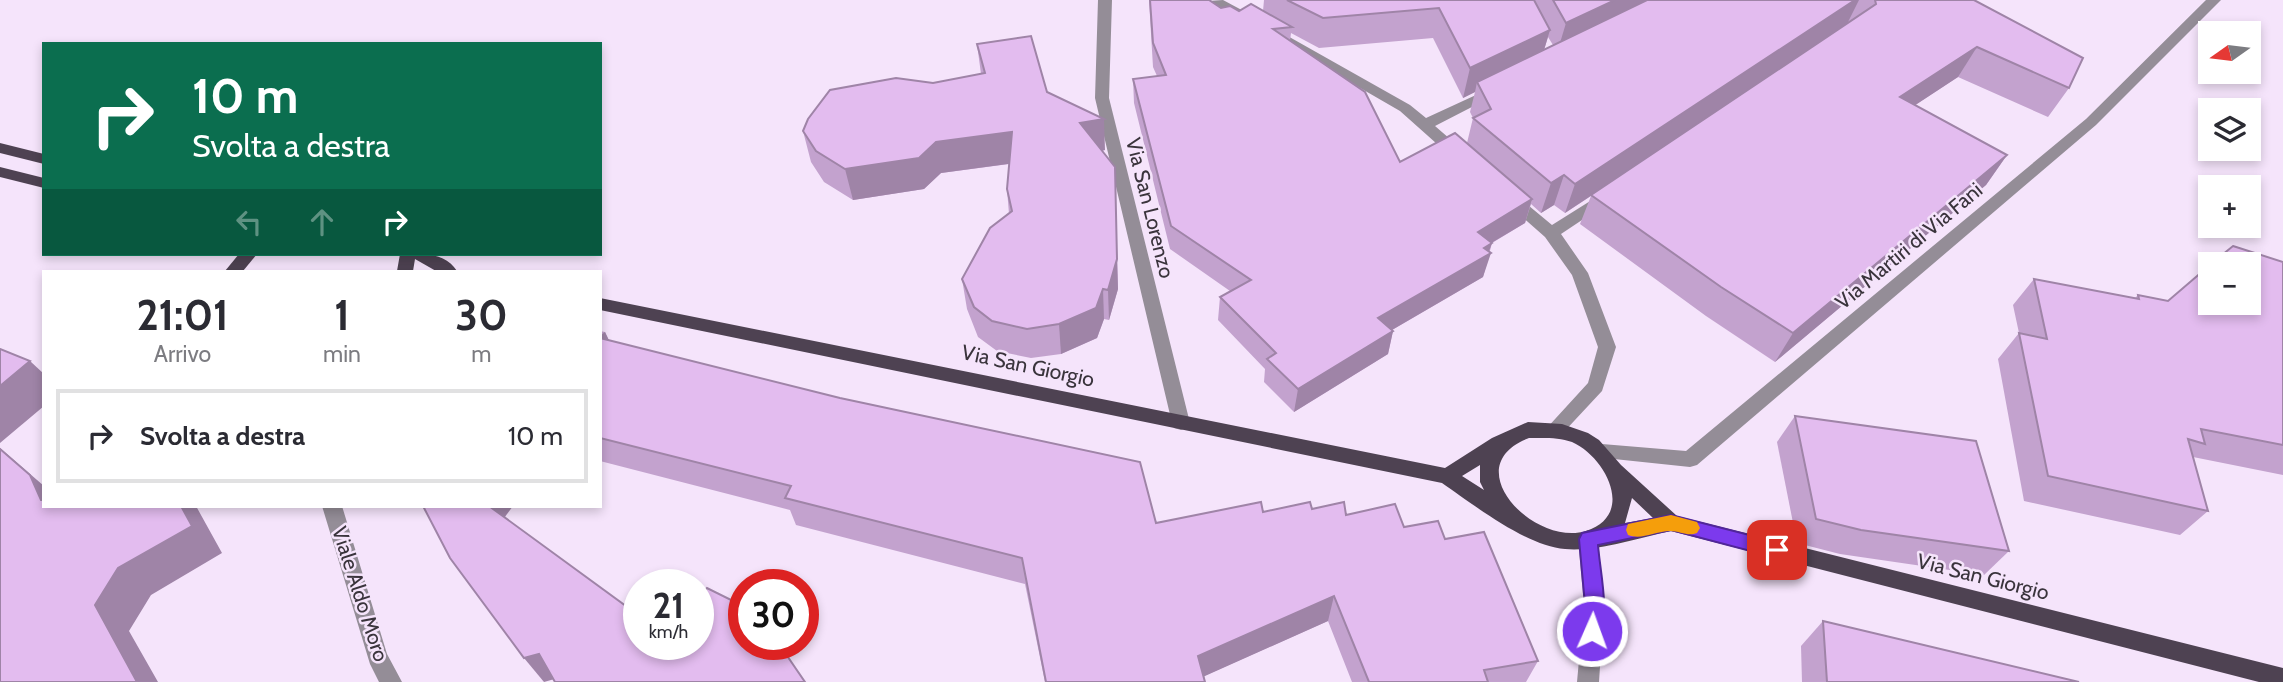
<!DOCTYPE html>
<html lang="it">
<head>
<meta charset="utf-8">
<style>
	:root { --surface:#fff; --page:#f7f7f7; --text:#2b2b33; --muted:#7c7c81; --line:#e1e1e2 }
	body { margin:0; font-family:Cabin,sans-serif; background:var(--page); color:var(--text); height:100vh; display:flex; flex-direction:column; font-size:26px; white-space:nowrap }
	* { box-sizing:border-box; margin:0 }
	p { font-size:23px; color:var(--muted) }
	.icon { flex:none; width:38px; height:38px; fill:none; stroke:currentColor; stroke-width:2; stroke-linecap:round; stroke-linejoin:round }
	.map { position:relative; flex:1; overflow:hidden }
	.side { position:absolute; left:42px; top:270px; width:560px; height:238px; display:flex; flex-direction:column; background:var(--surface); border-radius:0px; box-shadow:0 4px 10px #0003 }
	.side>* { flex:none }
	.top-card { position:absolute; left:42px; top:42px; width:560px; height:214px; border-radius:0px; box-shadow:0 4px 10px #0003; background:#0b6e4f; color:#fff; overflow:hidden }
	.needle { width:46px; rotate:256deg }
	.buttons { position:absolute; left:2198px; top:21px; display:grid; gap:14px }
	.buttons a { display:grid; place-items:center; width:63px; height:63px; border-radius:0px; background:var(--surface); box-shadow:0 4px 10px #0003; font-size:35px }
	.speed { position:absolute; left:623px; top:569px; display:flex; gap:14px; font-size:35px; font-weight:700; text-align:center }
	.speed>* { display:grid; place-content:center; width:91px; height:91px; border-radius:50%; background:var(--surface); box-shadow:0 4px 10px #0003; line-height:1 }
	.speed small { font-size:18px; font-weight:400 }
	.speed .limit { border:10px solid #d22; background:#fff; color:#111 }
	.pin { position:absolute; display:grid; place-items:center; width:60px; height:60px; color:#fff; margin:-30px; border-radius:14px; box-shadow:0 4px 10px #0006 }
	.me { position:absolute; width:77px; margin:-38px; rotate:2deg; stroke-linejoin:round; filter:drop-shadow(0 0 5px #0008) }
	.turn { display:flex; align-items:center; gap:24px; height:147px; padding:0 35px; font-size:32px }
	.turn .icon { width:91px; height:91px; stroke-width:2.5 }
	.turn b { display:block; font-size:49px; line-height:60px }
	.lanes { display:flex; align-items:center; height:66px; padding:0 35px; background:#0003; justify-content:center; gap:35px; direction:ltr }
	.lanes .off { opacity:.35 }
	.eta { display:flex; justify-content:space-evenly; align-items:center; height:119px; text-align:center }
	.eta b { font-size:42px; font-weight:800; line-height:49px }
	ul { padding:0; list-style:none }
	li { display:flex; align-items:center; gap:21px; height:94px; margin:0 14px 10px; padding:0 21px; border:4px solid var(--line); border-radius:0px }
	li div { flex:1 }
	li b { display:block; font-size:26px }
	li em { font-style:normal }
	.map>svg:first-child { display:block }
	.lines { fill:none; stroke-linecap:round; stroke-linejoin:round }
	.minor { fill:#948d97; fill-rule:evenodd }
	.major { fill:#4e4252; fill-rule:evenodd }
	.wall { fill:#c3a2ce; fill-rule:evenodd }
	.shaded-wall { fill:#9f84a7 }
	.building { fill:#e3bcef; stroke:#9f84a7; stroke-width:2 }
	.route { fill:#7c3aed; stroke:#51269a; stroke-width:2 }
	.slow { fill:#f59e0b }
	.labels { text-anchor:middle; stroke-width:5; stroke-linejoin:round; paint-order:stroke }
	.street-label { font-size:21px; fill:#3a343c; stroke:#f5e4fb }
</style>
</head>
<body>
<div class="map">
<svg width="2283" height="682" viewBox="0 0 2283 682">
	<rect width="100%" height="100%" fill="#f5e4fb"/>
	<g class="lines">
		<g class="minor">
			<path d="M1098,0H1112L1109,98L1190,423L1188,428L1181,430L1174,428L1172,423L1095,98Z"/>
			<path d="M1223,0L1251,15L1253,18L1246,22L1241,21L1208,1Z"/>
			<path d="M2206,0H2221L2096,125L1697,465L1690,467L1595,457L1593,452L1595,447L1602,444L1686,451L2086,119Z"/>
			<path d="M1277,30L1410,105L1426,118L1489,89H1499L1501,92L1435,126L1465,152L1468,156L1465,160H1455L1400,111L1272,37V31Z"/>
			<path d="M1603,193L1609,194L1611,198L1609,202L1561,234L1588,273L1616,347L1602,391L1561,435L1554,438L1547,435L1545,430L1588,383L1598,347L1572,275L1545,237L1502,199L1504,195H1516L1552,225Z"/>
			<path d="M322,506H342L387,654L402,682H379L370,664Z"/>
			<path d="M1588,530L1595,533L1598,539L1604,605L1599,682H1577L1584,605L1578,539L1581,533Z"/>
		</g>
		<g class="major">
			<path d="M0,143L44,154V164L0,153Z"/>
			<path d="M0,167L44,178V188L0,177Z"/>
			<path d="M239,254H257L243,271H225Z"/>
			<path d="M400,254C420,253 445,252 457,271H436L415,259L413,271H397Z"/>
			<path d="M600,298L1445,468L1492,438L1521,425L1528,422L1562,424L1588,433L1599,440L1621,465L1677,516L2283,668V682H2259L1671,531C1639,538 1596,552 1565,549C1526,546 1474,505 1442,483L600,310ZM1529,438C1543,438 1559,437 1572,442C1606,457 1636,515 1586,531C1534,547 1455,466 1529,438ZM1480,465V482L1484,490L1462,476ZM1632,498L1653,518L1625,523Z"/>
		</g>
	</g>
	<g class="wall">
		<path d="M1149,0H1209L1221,8L1239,11H1263L1264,0H1974L2069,88L2048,117L1958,77L1915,105L2007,155L1986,185L1775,362L1706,316L1580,224L1591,196L1565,213L1554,205L1541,213L1531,204L1525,223L1492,243L1483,277L1392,330L1393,331L1388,354L1294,412L1264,382L1265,369L1218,320L1220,297L1230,291L1170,249L1134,103L1133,79L1157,76L1153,67ZM1291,33L1319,48L1433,38L1463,98L1475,92L1470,112L1473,118L1467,143L1400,162L1290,41ZM1548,37L1553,45L1544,50Z"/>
		<path d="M977,44L1047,92L1105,150L1102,151L1115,167L1118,289L1109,320L1104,319L1097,338L1061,354L1031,358L997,351L978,337L967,309L962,279L1009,214L1007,189L1009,164L941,173L924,189L853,200L824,182L811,162L803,131L933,83L981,74Z"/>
		<path d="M2283,262V475L2193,457L2208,511L2180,535L2024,501L1998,359L2019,333L2013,305L2034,279L2135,298L2138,295L2168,301Z"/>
		<path d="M600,331L605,332L609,341L1156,523L1263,512L1312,509L1346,515L1404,527L1445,539L1538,661L1526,682H1352L1328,621L1204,676L1205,682H1045L1025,584L796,525L790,510L600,461Z"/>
		<path d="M1795,416L2009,551L1984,575L1840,554L1797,543L1777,442Z"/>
		<path d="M1823,621L2079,682H1802L1801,646Z"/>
	</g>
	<g class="shaded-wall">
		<path d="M1615,0H1666L1557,53L1566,23Z"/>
		<path d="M1855,0H1859L1846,26L1565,213L1575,184Z"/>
		<path d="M1550,30L1541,60L1477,82L1475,92L1463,98L1470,68Z"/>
		<path d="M1977,47L1958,77L1882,127L1900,97Z"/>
		<path d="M1104,119L1105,150L1081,154L1080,123Z"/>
		<path d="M1012,132L1015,163L941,173L924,189L853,200L845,169L936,142Z"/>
		<path d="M2007,155L1986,185L1775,362L1793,333Z"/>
		<path d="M1564,175L1554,205L1541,213L1551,183Z"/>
		<path d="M1532,199L1525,223L1471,255L1478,232Z"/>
		<path d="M1492,243L1488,254L1491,253L1483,277L1373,341L1378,318Z"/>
		<path d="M1117,259L1118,289L1109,320L1108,290Z"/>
		<path d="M1103,289L1104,319L1097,338L1061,354L1059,324Z"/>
		<path d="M1393,331L1388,354L1294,412L1298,389Z"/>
		<path d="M605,332L619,361L600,341V336Z"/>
		<path d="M30,361L44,374V406L0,443V386Z"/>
		<path d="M0,448L44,486V503L0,449Z"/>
		<path d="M181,506H196L222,553L151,595L129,631L158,682H137L95,605L118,568Z"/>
		<path d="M485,506H513L499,525Z"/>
		<path d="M1334,596L1328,621L1196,680L1198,656Z"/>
		<path d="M539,654L558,678L544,682L524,658Z"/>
	</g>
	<g class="building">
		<path d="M1150,0H1209L1221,8L1230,6L1239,11L1251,4L1292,27L1273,29L1365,92L1400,162L1455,133L1532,199L1478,232L1492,243L1484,248L1491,253L1378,318L1393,331L1298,389L1267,359L1276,353L1220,297L1251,280L1171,226L1133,79L1166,75L1153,43Z"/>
		<path d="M1287,0H1534L1550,30L1470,68L1439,8L1323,18Z"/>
		<path d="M1553,0H1615L1566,23Z"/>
		<path d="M1647,0H1855L1575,184L1564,175L1551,183L1473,118L1491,109L1477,82Z"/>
		<path d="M1875,0H1974L2083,58L2069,88L1977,47L1900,97L2007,155L1793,333L1721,287L1591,195L1876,4Z"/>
		<path d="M1031,36L1047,92L1104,119L1080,123L1115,167L1117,259L1108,290L1103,289L1096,308L1059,324L1027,329L992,321L974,307L962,279L990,228L1012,211L1007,189L1012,132L936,142L919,158L845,169L816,151L803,131L808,119L830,90L896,78L933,83L985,73L977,44Z"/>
		<path d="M2233,246L2283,262V445L2201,429L2205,444L2188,439L2208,511L2048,476L2019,333L2047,339L2034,279L2139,299L2138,295L2168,301L2210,265V303H2249V264H2211Z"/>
		<path d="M600,338L840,398L1140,462L1156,523L1261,502L1263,512L1310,502L1312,509L1344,502L1346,515L1395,504L1404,527L1438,521L1445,539L1484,532L1538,661L1484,670L1488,682H1369L1334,596L1198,656L1205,682H1046L1022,558L785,498L791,486L600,438Z"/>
		<path d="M0,349L30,361L0,386Z"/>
		<path d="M1795,416L1976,441L2009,551L1861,530L1816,519Z"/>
		<path d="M0,449L30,475L41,500H44V506H181L192,526L118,568L95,605L137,682H0Z"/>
		<path d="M423,506H489L626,606L639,599V644H698V598L707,588L731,600L741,588L744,592V644H779L805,682H555L539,654L524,658L450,558Z"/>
		<path d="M1823,621L2079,682H1827Z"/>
	</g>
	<path class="route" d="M1671,515L1777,542L1784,544L1787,550L1784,555L1777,558L1671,530L1598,545C1600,572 1610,611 1599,637L1592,640L1585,637L1582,631L1585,605L1579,539L1582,533Z"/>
	<path class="slow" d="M1671,515L1697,522L1700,528L1697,533C1687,537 1679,530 1668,531C1655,532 1641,540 1628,535L1626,530L1628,524Z"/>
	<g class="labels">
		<g class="street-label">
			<text transform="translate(1150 208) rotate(76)" y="7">Via San Lorenzo</text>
			<text transform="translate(1909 246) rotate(-40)" y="7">Via Martiri di Via Fani</text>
			<text transform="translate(1028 366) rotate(12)" y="7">Via San Giorgio</text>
			<text transform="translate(1983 577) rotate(14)" y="7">Via San Giorgio</text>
			<text transform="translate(360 594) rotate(72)" y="7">Viale Aldo Moro</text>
		</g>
	</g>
</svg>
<div class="buttons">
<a><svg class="needle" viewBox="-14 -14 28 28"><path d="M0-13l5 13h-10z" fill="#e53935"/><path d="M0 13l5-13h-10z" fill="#7c7c81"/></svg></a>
<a><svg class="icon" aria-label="layers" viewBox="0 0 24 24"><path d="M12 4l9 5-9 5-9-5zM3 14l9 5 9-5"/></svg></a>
<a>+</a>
<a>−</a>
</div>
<div class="speed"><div>21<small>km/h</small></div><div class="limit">30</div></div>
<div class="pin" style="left:1777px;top:550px;background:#d93025"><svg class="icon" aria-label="arrive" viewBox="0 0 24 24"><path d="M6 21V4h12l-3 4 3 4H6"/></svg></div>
<svg class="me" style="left:1592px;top:631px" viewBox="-20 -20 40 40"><circle r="17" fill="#7c3aed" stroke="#fff" stroke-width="3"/><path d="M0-11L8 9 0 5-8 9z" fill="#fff"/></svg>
<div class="top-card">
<div class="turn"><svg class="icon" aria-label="right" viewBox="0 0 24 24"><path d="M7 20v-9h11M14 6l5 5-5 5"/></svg><div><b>10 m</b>Svolta a destra</div></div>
<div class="lanes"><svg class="icon off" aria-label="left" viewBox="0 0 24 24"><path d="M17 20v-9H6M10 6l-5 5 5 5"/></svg><svg class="icon off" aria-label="ahead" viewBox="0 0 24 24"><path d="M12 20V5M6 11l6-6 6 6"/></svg><svg class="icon" aria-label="right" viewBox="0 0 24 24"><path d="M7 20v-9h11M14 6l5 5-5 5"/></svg></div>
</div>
<section class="side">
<div class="eta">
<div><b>21:01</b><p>Arrivo</p></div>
<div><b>1</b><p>min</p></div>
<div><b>30</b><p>m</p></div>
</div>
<ul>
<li><svg class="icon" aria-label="right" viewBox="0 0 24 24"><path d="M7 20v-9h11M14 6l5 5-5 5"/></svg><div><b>Svolta a destra</b></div><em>10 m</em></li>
</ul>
</section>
</div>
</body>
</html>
